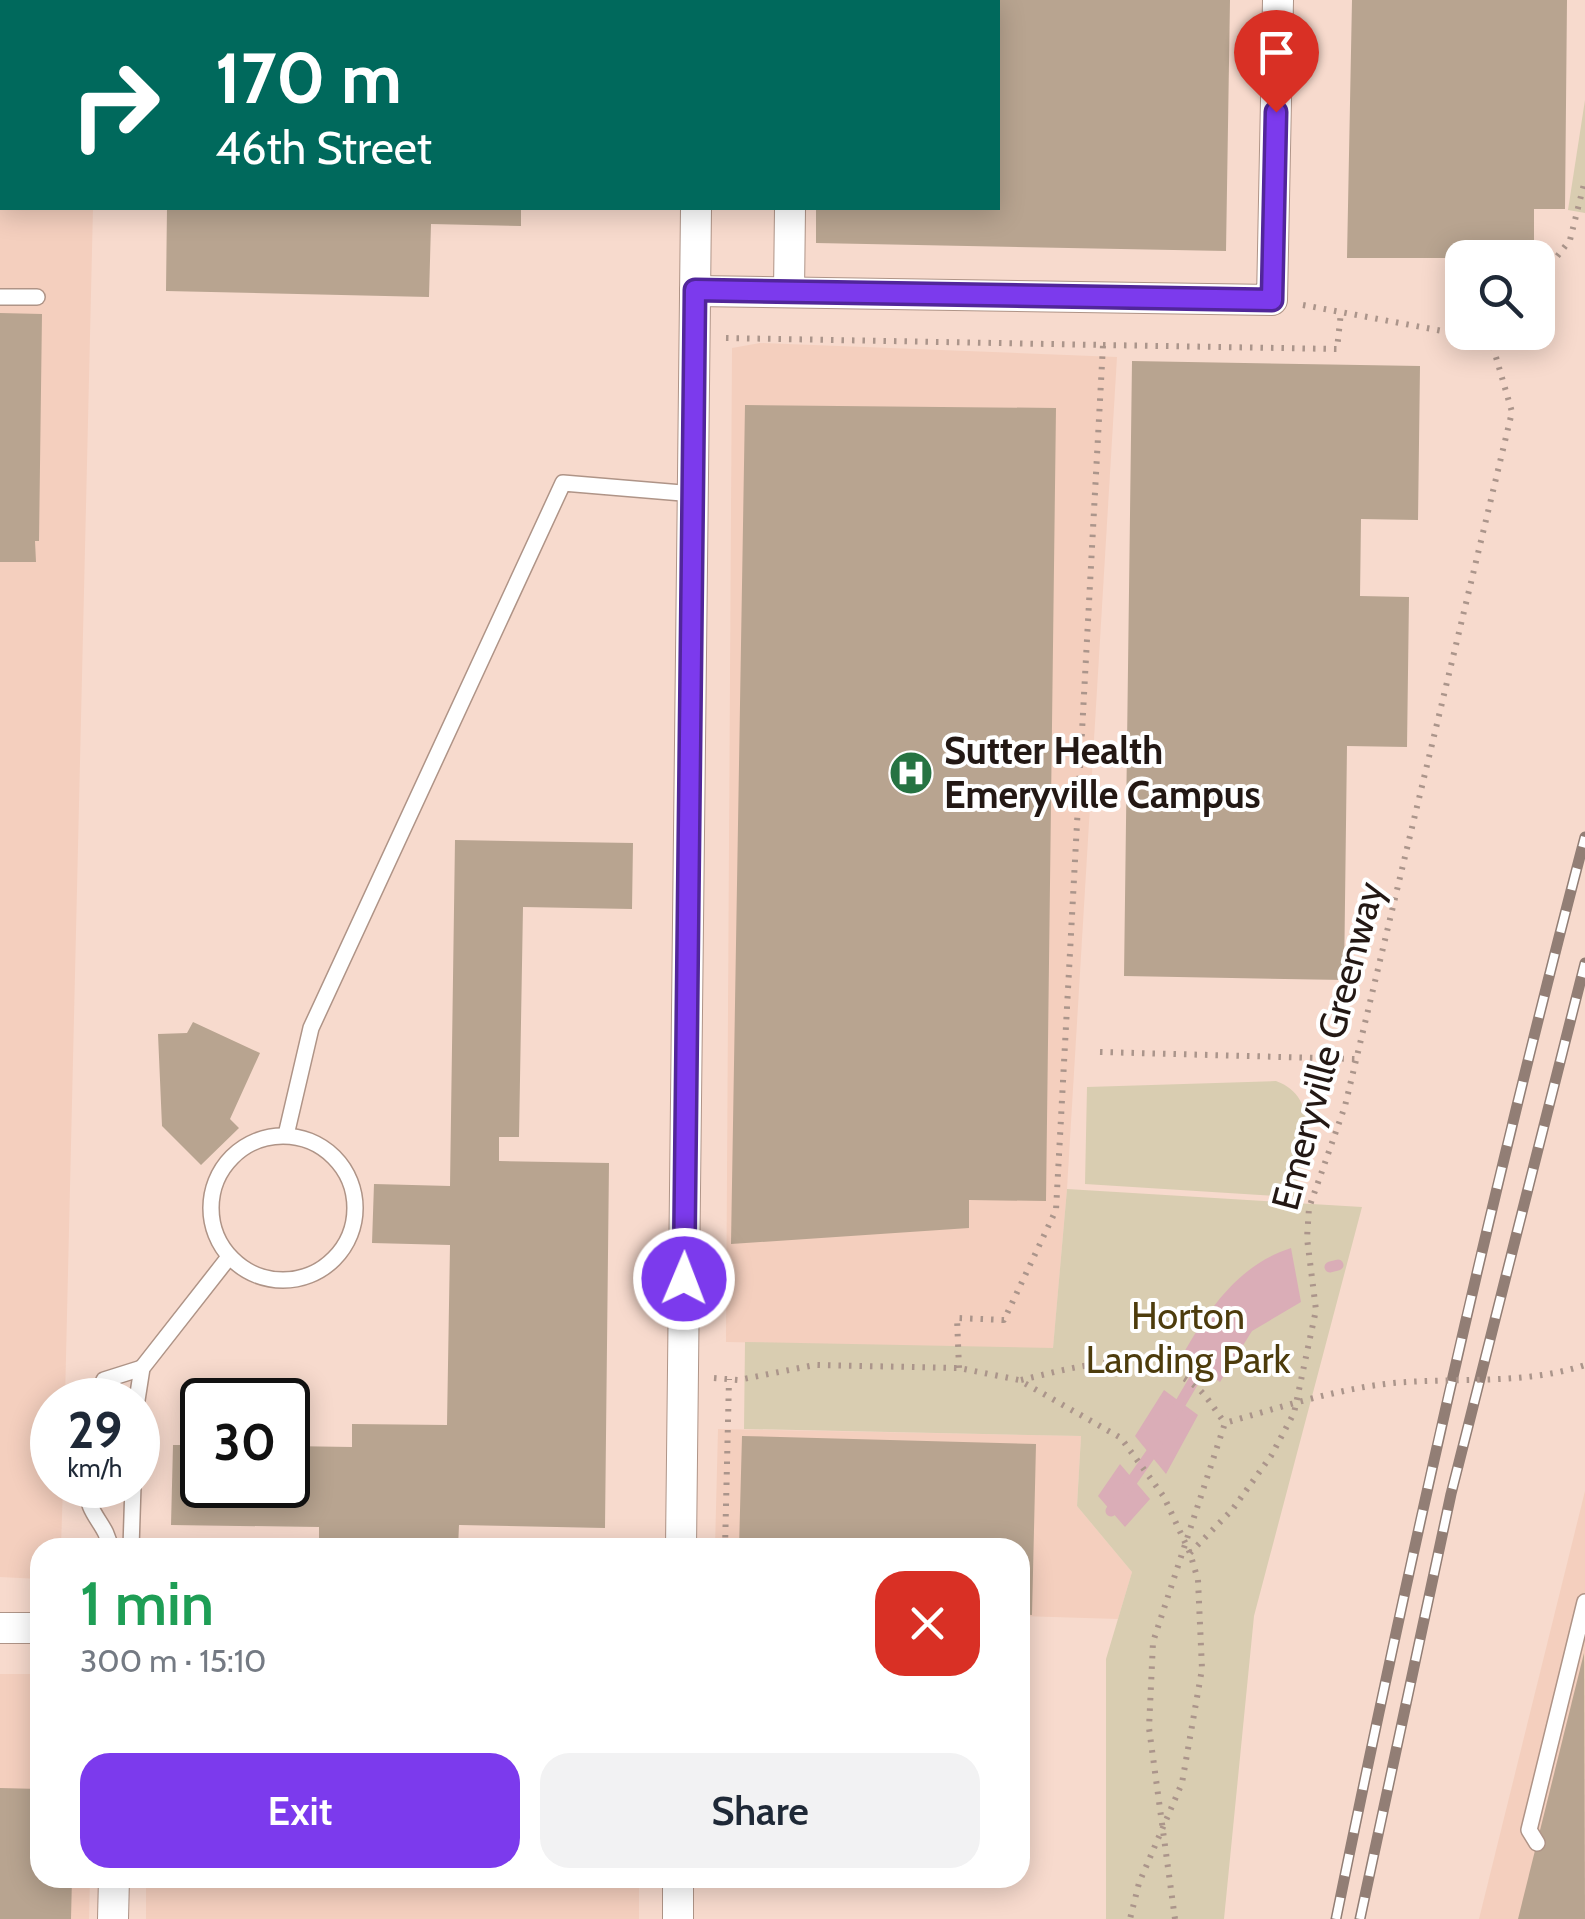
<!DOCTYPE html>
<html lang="en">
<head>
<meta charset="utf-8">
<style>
	:root { --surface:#fff; --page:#f2f2f3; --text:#1f2937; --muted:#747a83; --accent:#7c3aed }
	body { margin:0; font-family:Cabin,sans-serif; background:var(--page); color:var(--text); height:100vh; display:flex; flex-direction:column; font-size:38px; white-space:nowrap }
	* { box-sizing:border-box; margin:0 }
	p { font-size:32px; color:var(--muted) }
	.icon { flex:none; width:55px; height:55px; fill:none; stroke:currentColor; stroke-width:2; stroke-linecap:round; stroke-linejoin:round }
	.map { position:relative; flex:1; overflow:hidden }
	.details { position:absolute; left:30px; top:1538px; width:1000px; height:350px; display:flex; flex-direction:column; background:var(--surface); border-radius:30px; box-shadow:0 5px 25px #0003 }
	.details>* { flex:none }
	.guide { position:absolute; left:0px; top:0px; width:1000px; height:210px; box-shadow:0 5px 25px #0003; background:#00695c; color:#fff; overflow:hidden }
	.controls { position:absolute; left:1445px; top:240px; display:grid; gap:20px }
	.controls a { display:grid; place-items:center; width:110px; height:110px; border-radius:20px; background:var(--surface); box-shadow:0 5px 25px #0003; font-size:50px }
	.speed { position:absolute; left:30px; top:1378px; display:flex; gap:20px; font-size:50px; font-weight:700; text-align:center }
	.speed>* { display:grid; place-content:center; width:130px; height:130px; border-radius:50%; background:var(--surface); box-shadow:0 5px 25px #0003; line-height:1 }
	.speed small { font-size:25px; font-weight:400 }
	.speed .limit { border:5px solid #111; border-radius:15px; background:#fff; color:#111 }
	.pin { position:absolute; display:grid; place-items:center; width:85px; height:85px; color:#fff; margin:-102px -42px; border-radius:50% 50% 50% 0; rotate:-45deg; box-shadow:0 0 10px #0007 }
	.pin .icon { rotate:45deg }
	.me { position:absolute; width:110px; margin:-55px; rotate:1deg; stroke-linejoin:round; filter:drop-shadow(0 0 8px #0008) }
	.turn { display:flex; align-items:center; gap:35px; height:210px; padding:0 50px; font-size:45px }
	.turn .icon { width:130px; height:130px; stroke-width:2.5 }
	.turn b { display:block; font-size:70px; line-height:85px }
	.round { display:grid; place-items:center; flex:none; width:105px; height:105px; border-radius:30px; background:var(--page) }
	.head { display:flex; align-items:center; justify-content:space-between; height:170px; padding:0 50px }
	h1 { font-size:60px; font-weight:600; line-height:75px; color:#1e9e55 }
	.cta { display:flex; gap:20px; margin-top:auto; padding:20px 50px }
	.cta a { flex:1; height:115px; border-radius:30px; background:var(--accent); color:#fff; font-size:40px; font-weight:600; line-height:115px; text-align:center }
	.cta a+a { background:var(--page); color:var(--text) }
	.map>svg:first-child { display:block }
	.built { fill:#f4cfbe }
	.green { fill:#d9cdb1 }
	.water { fill:#daadb7 }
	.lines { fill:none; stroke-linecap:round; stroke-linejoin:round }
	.stream { stroke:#daadb7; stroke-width:11 }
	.building { fill:#b8a490 }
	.lane-casing { stroke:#af9487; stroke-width:18 }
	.street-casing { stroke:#af9487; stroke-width:32 }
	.path { stroke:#ab958b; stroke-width:6; stroke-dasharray:2.5 8; stroke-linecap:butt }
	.lane { stroke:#fff; stroke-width:15 }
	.street { stroke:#fff; stroke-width:30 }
	.rail-casing { stroke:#927e75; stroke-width:11 }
	.rail { stroke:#fff; stroke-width:8; stroke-dasharray:22; stroke-linecap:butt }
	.path-bridge { stroke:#ab958b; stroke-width:6; stroke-dasharray:2.5 8; stroke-linecap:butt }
	.route-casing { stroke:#51269a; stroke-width:25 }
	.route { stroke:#7c3aed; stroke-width:18 }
	.labels { text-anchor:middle; stroke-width:8; stroke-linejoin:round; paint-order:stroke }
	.poi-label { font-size:38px; font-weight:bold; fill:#231814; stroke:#fff; text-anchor:start }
	.street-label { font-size:38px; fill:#231814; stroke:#fff }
	.park-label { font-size:38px; fill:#4d3c0c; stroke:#fff }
</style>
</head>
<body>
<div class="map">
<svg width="1585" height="1919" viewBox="0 0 1585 1919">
	<rect width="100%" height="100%" fill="#f7dacd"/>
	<g class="built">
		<path d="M0,0H92L2,2V208H93L65,1400H52V1485H63L61,1547L40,1548V1579L0,1577Z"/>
		<path d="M760,343L1117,357L1067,1189L1053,1349L726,1342L732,348Z"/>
		<path d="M718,1429L1081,1436L1077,1506L1132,1572L1118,1619L1020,1616V1548H715Z"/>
		<path d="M1585,1491V1919H1479Z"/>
		<path d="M0,1674H40V1878H90L89,1919H0Z"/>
		<rect x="146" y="1878" width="493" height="41"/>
	</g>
	<g class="green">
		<path d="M1585,100V213L1568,210Z"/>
		<path d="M1276,1081C1325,1099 1301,1157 1294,1197L1085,1184L1087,1087Z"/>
		<path d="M1067,1189L1362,1207L1254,1616L1224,1919H1106V1659L1132,1572L1077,1506L1081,1436L744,1429L745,1342L1053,1348Z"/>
	</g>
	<g class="water">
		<path d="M1291,1248L1301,1302L1252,1331L1220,1382L1182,1356C1208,1310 1238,1265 1291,1248Z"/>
		<path d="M1164,1390L1198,1415L1166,1474L1135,1436Z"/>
		<path d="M1120,1464L1150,1499L1125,1527L1098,1496Z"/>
	</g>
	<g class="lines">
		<g class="stream">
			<path d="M1330,1267L1338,1265"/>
			<path d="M1173,1416L1207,1358"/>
			<path d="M1111,1511L1157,1445"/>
		</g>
	</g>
	<g class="building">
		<path d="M998,0H1230L1226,251L816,243V208H998Z"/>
		<path d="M1352,0H1567L1565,209H1534V258H1347Z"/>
		<path d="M167,208H521V226L431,224L429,297L166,291Z"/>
		<path d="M0,313L42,314L39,541H35L36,562H0Z"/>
		<path d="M1132,361L1420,366L1418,520L1361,519L1360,596L1409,597L1407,747L1347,746L1344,980L1124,976Z"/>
		<path d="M745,405L1056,408L1046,1201L969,1200V1228L731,1244Z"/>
		<path d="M455,840L633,843L632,909L523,907L519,1137H499V1161L609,1163L605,1528L459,1525L458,1548H319V1527L171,1525L173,1445H202V1485H288V1446L352,1447V1424L447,1425L450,1245L372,1243L374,1184L450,1186Z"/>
		<path d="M193,1022L260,1053L230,1119L239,1128L201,1165L162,1126L158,1034L187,1033Z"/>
		<path d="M742,1436L1036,1444L1032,1615L1020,1614V1548H739Z"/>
		<path d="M1584,1653L1585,1919H1518Z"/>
		<path d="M1020,1666H1028L1024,1840H1020Z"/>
		<path d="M0,1788L40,1789V1878H72L71,1919H0Z"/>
	</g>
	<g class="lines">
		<defs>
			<g id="lane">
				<path d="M0,297H37"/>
				<path d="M286,1135L311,1028L563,483L694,494"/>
				<circle cx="283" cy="1208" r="72"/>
				<path d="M97,1400L104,1380L142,1368"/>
				<path d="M137,1400L142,1368L229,1257"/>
				<path d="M87,1485C86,1516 107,1522 110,1548"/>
				<path d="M131,1548L133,1485"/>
				<path d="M1537,1843L1529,1830L1585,1602"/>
			</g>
			<g id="street">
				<path d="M699,2V0"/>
				<path d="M906,2V0"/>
				<path d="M695,291L1272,300L1278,0"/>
				<path d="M789,292L790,208"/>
				<path d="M681,1548L696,208"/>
				<path d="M0,1628H40"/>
				<path d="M113,1919L114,1878"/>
				<path d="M678,1919V1878"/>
			</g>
		</defs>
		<use href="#lane" class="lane-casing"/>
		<use href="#street" class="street-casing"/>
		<g class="path">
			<path d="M1538,281L1570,240L1585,180"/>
			<path d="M1303,305L1491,340"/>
			<path d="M726,338L1103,345L1056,1210L1004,1320L957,1318L959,1368"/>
			<path d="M1103,345L1337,349L1341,312"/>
			<path d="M1100,1052L1356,1059"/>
			<path d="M714,1378L738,1380L815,1365L959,1368L1019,1380L1121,1438L1164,1497L1190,1553L1198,1580L1202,1669L1182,1783L1139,1883L1130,1919"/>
			<path d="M1021,1380C1077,1367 1145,1345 1195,1386C1207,1395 1216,1412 1225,1423"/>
			<path d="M725,1548L729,1379"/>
			<path d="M1190,1553L1232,1510L1271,1456L1294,1413L1316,1310L1307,1238L1309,1208L1345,1106L1512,412L1491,340L1497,332"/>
		</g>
		<use href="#lane" class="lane"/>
		<use href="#street" class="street"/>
		<defs>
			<g id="rail">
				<path d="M1336,1919C1410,1556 1491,1195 1585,837"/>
				<path d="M1360,1919L1451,1494L1585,963"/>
			</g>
		</defs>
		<use href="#rail" class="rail-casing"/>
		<use href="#rail" class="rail"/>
		<path class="path-bridge" d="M1175,1919L1149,1728L1153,1642L1225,1423C1281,1407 1349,1385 1407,1382C1467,1378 1527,1384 1585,1365"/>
	</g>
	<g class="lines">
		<defs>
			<path id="route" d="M684,1279L695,290L1272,300L1276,112"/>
		</defs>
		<use href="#route" class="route-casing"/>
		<use href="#route" class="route"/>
	</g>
	<defs>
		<symbol id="hospital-disc" viewBox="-11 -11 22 22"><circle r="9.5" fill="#267342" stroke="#fff"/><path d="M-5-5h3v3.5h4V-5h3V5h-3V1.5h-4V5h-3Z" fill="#fff"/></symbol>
	</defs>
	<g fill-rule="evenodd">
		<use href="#hospital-disc" x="886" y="748" width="50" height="50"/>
	</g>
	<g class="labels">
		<g class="poi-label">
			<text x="944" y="764">Sutter Health<tspan x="944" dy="44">Emeryville Campus</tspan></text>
		</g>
		<g class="street-label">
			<text transform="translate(1328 1046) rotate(-75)" y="13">Emeryville Greenway</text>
		</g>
		<g class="park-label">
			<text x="1188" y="1329">Horton<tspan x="1188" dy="44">Landing Park</tspan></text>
		</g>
	</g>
</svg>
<div class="controls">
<a><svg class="icon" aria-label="search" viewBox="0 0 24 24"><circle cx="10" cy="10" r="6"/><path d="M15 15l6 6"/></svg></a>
</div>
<div class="speed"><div>29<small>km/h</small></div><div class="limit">30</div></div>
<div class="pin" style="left:1276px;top:112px;background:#d93025"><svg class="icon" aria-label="arrive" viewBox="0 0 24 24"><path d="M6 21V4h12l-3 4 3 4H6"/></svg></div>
<svg class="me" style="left:684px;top:1279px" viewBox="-20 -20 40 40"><circle r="17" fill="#7c3aed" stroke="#fff" stroke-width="3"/><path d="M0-11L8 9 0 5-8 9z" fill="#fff"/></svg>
<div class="guide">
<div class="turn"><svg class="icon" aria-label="right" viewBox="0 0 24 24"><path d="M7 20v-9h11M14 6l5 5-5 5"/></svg><div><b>170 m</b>46th Street</div></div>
</div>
<section class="details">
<div class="head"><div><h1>1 min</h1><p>300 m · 15:10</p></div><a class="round" style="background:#d93025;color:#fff"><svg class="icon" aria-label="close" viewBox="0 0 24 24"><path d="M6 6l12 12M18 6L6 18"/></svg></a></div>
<div class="cta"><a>Exit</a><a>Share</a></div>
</section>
</div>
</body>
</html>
